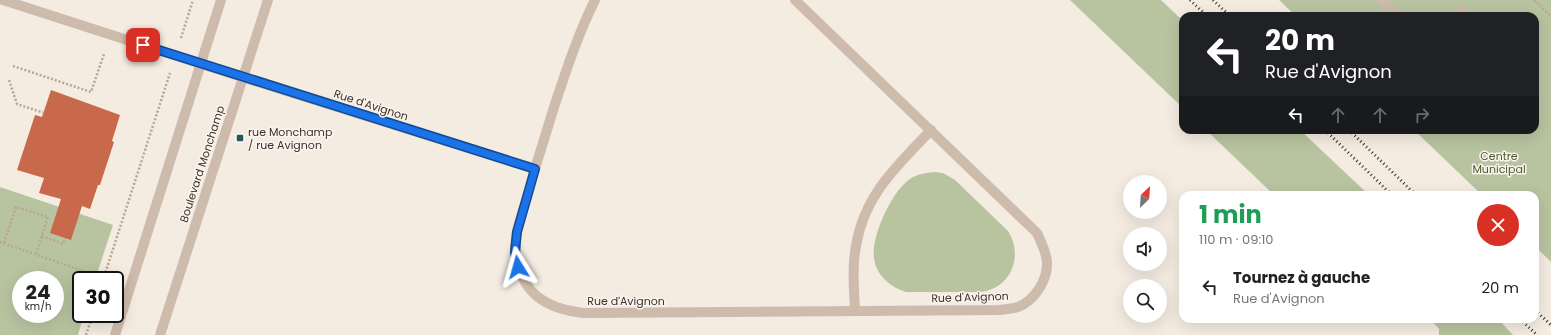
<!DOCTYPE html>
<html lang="fr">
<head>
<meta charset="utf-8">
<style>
	:root { --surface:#fff; --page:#f6f6f6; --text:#222; --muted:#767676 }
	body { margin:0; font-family:Poppins,sans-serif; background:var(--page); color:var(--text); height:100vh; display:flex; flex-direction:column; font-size:15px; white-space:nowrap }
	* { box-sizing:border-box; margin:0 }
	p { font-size:13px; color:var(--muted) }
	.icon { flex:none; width:22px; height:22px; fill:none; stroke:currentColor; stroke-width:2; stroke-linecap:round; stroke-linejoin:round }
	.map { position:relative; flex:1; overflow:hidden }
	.details { position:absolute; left:1179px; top:191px; width:360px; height:132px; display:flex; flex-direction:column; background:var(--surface); border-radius:12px; box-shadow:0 4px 16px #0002 }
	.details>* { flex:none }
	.guide { position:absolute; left:1179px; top:12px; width:360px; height:122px; border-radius:12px; box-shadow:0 4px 16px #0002; background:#202124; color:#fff; overflow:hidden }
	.needle { width:26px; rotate:25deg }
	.tools { position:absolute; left:1123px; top:175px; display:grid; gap:8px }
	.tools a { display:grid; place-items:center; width:44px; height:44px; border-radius:50%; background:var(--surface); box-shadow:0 4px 16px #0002; font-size:20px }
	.speed { position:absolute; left:12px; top:271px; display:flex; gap:8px; font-size:20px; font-weight:700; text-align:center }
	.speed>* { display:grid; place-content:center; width:52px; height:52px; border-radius:50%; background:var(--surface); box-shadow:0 4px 16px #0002; line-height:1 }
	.speed small { font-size:10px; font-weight:400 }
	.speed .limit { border:2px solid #111; border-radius:6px; background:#fff; color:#111 }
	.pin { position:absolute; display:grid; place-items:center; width:34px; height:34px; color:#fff; margin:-17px; border-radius:8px; box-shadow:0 2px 6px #0006 }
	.me { position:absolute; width:44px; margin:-22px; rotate:352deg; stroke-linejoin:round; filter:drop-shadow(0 0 3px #0008) }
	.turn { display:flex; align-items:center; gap:14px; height:84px; padding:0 20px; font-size:18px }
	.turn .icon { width:52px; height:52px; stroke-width:2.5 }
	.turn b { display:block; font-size:28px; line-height:34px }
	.lanes { display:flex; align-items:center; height:38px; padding:0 20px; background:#0003; justify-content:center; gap:20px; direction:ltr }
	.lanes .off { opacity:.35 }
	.round { display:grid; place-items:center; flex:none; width:42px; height:42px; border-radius:21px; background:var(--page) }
	.summary { display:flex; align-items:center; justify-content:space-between; height:68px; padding:0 20px }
	h1 { font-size:24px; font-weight:700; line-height:30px; color:#1e9e55 }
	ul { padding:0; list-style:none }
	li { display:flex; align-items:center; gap:12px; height:56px; padding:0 20px }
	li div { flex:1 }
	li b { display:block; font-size:15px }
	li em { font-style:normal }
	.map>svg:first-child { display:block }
	.green { fill:#b8c4a0; fill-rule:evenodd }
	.building { fill:#c8694b }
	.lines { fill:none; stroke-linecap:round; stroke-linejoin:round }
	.path { stroke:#b9a596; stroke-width:2.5; stroke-dasharray:2 2; stroke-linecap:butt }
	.service { stroke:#cdbbac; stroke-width:10 }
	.minor { stroke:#cdbbac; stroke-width:10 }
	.tertiary { stroke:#cdbbac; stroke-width:10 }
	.rail { stroke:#3b302b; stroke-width:3; stroke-dasharray:1 3; stroke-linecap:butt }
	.route-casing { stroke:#114b97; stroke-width:10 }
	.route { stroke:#1a73e8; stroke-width:7 }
	.poi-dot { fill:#1f5a5e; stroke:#fbf5ee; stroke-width:1.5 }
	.labels { text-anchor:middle; stroke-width:3; stroke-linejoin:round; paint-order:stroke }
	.street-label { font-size:11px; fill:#3b302b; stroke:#fbf5ee }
	.poi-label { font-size:11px; fill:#3b302b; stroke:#fbf5ee; text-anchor:start }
	.park-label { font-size:11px; fill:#4a5a2e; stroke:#fbf5ee }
</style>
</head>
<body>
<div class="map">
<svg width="1551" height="335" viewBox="0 0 1551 335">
	<rect width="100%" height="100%" fill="#f4ebe1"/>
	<g class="green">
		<path d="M1070,0H1161L1183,21V108Z"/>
		<path d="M1279,0H1551V262L1535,246V195H1482L1414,130H1535V16H1296Z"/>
		<path d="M1206,130H1300L1369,195H1274Z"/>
		<path d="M934,172L943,173L955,180L1008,231C1024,256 1011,289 980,292H906C890,287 876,275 874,258C871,236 892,191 910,179C917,174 926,173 934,172Z"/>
		<path d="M0,187L113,225L95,280H81V314H84L78,335H0ZM21,280H55V314H21Z"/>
		<path d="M1430,319H1498L1513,335H1439V329Z"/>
	</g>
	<path class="building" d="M51,90L120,115L112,141L114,142L100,185H98L90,209L82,206L71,240L50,233L61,199L39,193L44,178L17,170L35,115L42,117Z"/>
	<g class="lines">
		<g class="path">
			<path d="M1534,0L1551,16"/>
			<path d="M181,38L193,0"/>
			<path d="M13,66L91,92L104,54"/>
			<path d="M9,80L17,104L44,113"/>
			<path d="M42,236L63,244L65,238"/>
			<path d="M0,242L103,278"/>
			<path d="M4,243L16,207L48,217L36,254"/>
			<path d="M103,280L170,73"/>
			<path d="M86,335L93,314"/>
		</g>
		<g class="service">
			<path d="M1381,0L1397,16"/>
			<path d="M1457,16L1462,11"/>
		</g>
		<g class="minor">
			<path d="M3,0L242,77L535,169"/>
			<path d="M595,0C578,34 566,71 554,107C545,137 535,167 527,197C522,215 513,235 516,254C521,294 547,309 584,313L999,310C1005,309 1012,309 1018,307C1034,301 1048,280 1047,262C1046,251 1041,242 1037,233L795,0"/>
			<path d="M855,311C854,289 852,267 856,246C864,195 897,166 931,130"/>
		</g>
		<g class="tertiary">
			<path d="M115,335L221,0"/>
			<path d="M160,335L268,0"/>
		</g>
		<g class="rail">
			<path d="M1190,0L1207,16"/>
			<path d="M1213,0L1230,16"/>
			<path d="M1325,130L1392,195"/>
			<path d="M1349,130L1416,195"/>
			<path d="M1535,310L1551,325"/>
			<path d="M1520,319L1537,335"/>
		</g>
	</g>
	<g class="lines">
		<defs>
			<path id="route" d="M143,45L535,169L517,232L515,252L518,267"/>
		</defs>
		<use href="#route" class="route-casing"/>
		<use href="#route" class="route"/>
	</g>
	<rect class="poi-dot" x="236" y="134" width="8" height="8" rx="2"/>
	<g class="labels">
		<g class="street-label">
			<text transform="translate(371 105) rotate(18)" y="4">Rue d'Avignon</text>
			<text transform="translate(202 164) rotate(-72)" y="4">Boulevard Monchamp</text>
			<text transform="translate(970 297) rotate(-2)" y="4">Rue d'Avignon</text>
			<text x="626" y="305">Rue d'Avignon</text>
		</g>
		<g class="poi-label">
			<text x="248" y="136">rue Monchamp<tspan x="248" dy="13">/ rue Avignon</tspan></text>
		</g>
		<g class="park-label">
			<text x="1499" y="160">Centre<tspan x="1499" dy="13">Municipal</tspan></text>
		</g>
	</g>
</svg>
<div class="tools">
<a><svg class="needle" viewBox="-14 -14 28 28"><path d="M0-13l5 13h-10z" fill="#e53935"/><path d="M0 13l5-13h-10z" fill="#767676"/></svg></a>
<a><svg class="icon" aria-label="sound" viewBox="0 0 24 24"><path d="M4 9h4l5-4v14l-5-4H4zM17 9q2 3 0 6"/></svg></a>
<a><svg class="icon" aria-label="search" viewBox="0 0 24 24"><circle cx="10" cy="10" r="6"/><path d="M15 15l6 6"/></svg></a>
</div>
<div class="speed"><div>24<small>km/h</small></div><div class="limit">30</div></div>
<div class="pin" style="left:143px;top:45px;background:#d93025"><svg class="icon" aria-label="arrive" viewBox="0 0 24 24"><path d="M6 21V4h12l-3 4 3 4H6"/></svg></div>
<svg class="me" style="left:518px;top:267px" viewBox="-20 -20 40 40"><path d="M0-17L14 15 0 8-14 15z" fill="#1a73e8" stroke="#fff" stroke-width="4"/></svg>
<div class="guide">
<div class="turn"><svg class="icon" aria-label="left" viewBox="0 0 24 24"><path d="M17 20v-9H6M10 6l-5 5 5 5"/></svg><div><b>20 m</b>Rue d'Avignon</div></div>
<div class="lanes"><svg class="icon" aria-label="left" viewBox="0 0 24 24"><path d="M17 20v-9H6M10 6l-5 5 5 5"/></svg><svg class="icon off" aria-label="ahead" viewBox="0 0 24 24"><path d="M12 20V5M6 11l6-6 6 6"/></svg><svg class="icon off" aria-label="ahead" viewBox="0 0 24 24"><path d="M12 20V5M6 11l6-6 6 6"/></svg><svg class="icon off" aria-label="right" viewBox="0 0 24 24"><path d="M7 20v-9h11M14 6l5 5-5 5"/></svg></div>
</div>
<section class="details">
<div class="summary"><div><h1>1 min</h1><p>110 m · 09:10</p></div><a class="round" style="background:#d93025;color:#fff"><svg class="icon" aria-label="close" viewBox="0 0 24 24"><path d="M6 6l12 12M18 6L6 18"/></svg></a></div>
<ul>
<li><svg class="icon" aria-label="left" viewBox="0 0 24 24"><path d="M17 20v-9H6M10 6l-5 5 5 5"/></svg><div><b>Tournez à gauche</b><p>Rue d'Avignon</p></div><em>20 m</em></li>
</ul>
</section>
</div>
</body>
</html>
